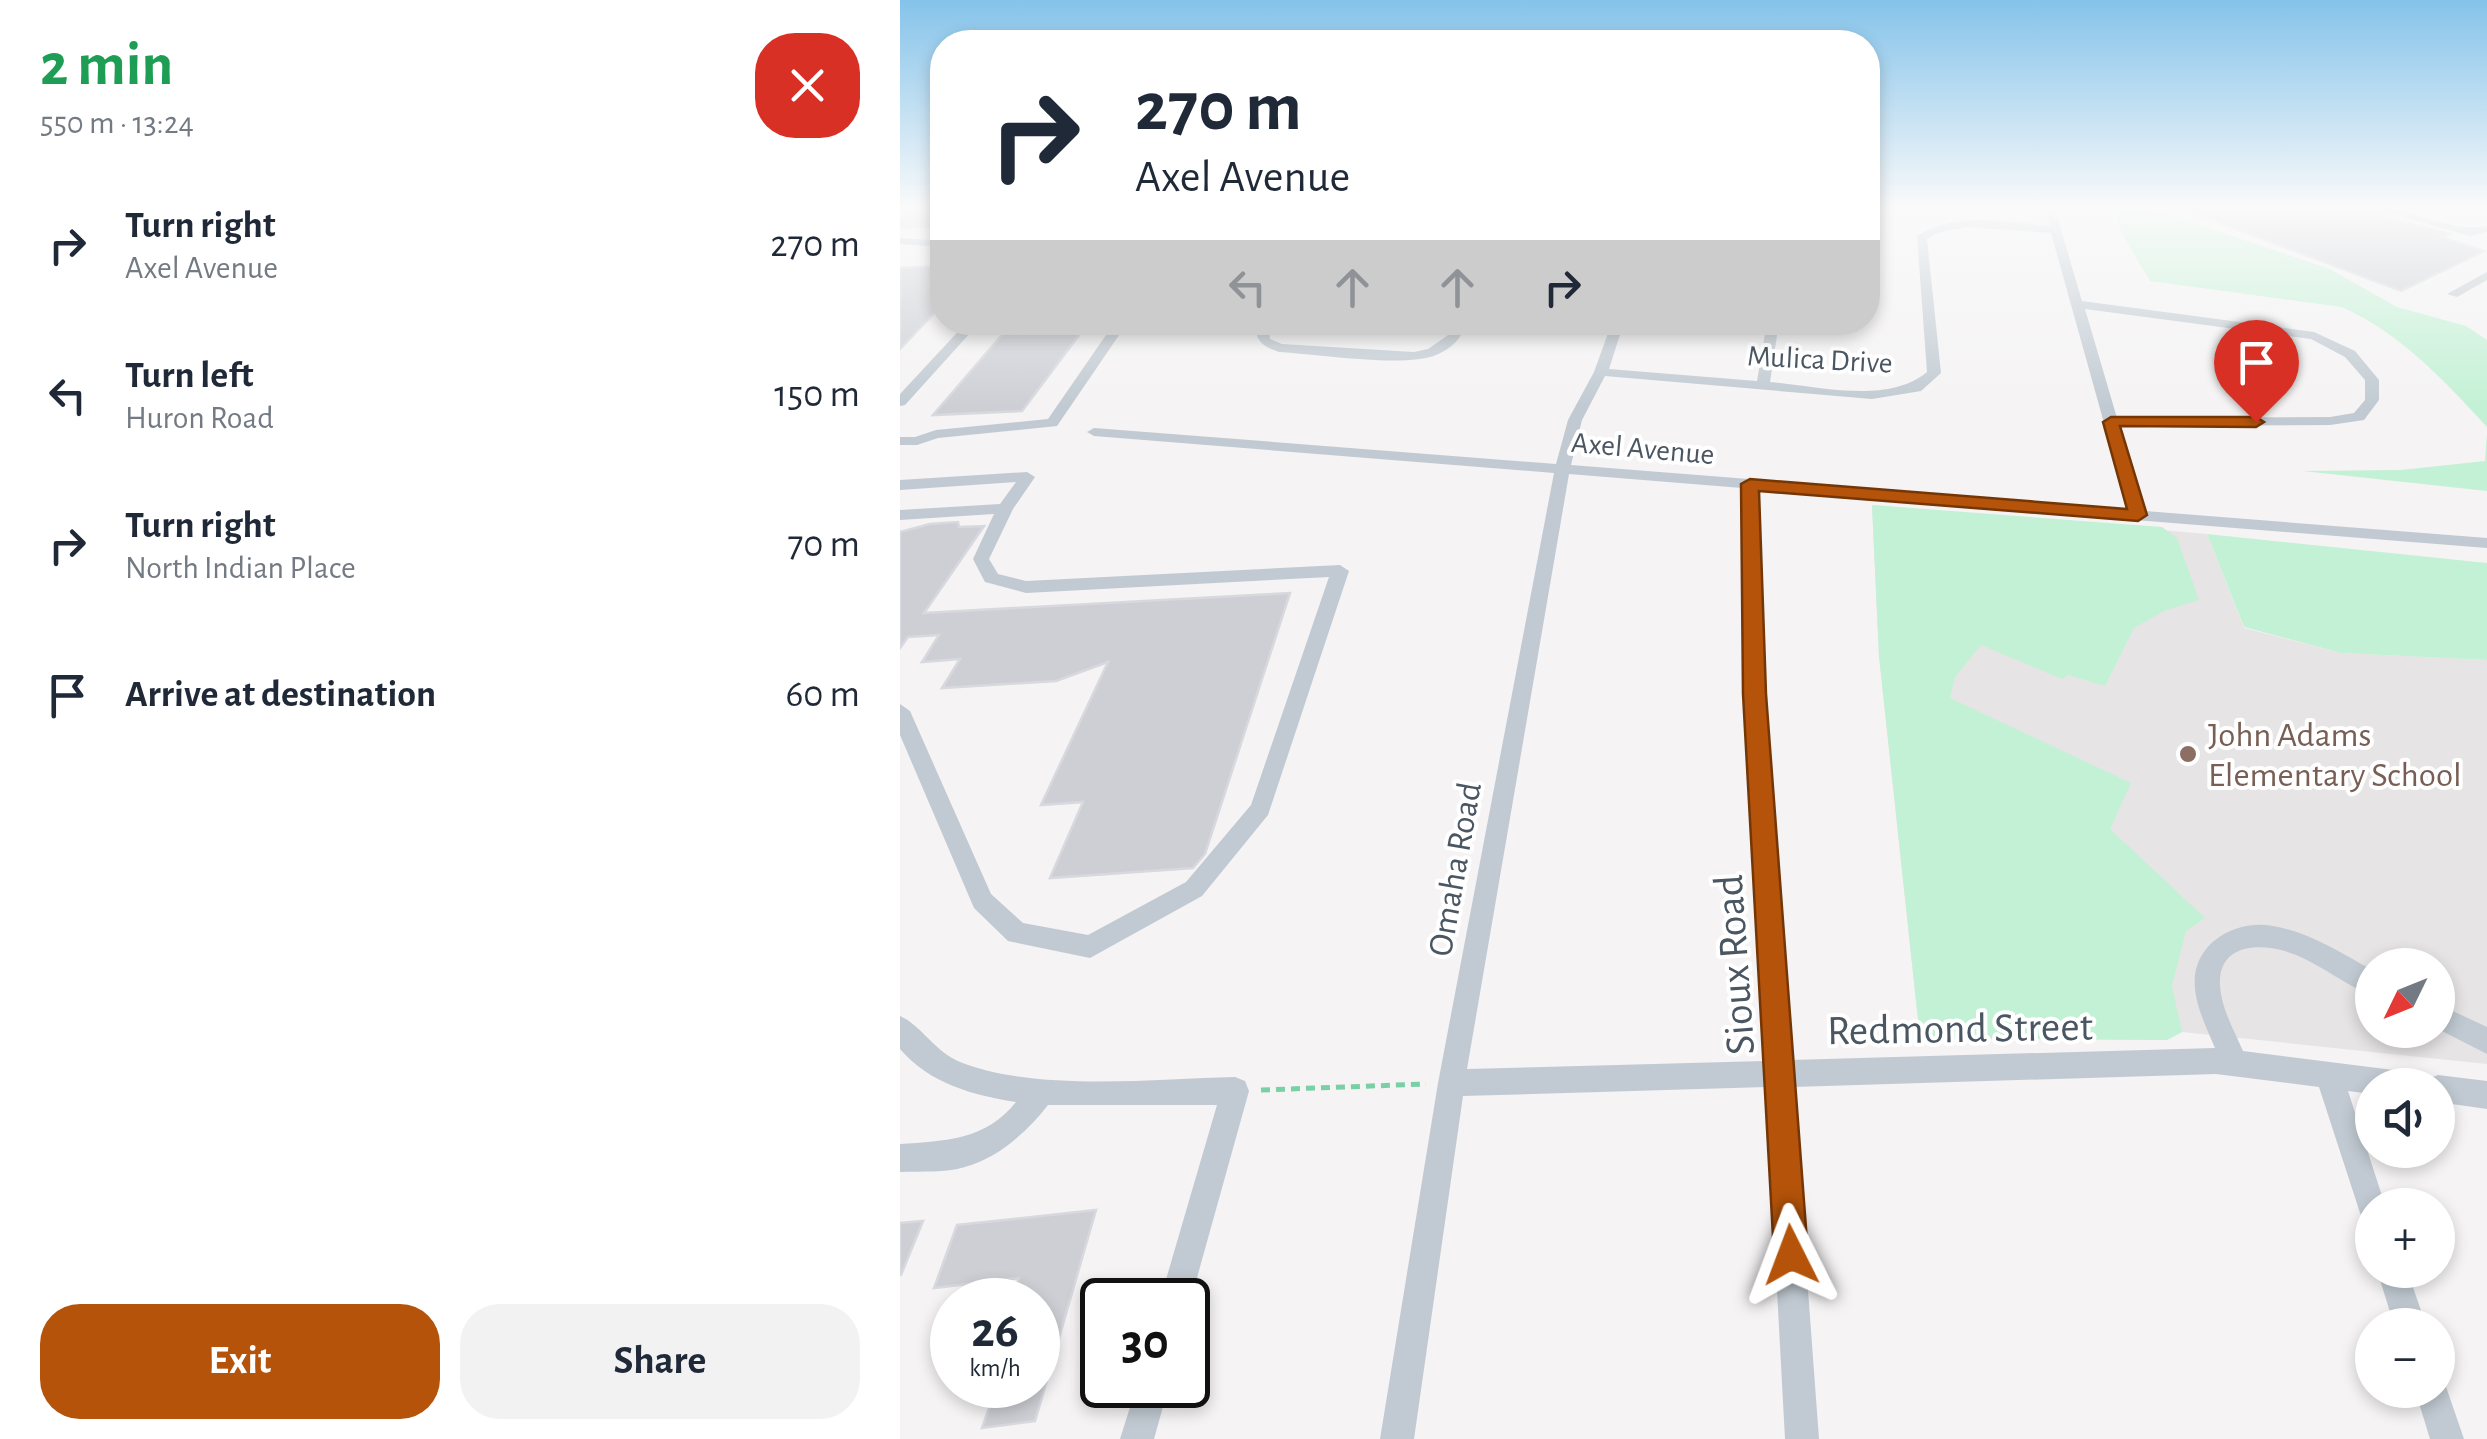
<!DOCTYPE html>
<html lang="en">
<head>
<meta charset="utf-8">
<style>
	:root { --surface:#fff; --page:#f2f2f3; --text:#1f2937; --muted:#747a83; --accent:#b45309 }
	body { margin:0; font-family:"Alegreya Sans",sans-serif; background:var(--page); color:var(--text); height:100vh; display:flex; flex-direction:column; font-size:38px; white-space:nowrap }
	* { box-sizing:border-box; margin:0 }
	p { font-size:32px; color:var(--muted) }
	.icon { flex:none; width:55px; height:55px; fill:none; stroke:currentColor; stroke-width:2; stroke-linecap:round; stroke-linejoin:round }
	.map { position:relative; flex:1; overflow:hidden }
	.drawer { display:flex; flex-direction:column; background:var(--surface); width:900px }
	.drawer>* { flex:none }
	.banner { position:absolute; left:30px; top:30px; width:950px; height:305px; border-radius:40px; box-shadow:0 5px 15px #0003; background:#fff; color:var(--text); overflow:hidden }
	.needle { width:65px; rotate:227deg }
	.controls { position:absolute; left:1455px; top:948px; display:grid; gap:20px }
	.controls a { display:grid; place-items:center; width:100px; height:100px; border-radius:50%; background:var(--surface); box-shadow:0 5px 15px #0003; font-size:50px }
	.speed { position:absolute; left:30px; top:1278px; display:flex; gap:20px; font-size:50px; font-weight:700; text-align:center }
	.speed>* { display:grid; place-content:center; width:130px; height:130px; border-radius:50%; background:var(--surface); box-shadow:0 5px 15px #0003; line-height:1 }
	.speed small { font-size:25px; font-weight:400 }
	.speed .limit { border:5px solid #111; border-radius:15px; background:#fff; color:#111 }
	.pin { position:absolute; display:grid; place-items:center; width:85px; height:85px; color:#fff; margin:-102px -42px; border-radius:50% 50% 50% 0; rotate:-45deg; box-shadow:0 0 10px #0007 }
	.pin .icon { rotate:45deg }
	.me { position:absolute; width:110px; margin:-55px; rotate:357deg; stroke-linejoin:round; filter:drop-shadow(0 0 8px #0008) }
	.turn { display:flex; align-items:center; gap:35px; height:210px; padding:0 40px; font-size:45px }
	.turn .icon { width:130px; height:130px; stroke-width:2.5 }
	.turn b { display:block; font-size:70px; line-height:85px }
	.lanes { display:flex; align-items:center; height:95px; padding:0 40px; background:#0003; justify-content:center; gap:50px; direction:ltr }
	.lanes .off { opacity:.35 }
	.round { display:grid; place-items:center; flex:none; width:105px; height:105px; border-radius:40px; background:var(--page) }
	.headline { display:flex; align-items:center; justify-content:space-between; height:170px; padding:0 40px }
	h1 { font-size:60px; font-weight:700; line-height:75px; color:#1e9e55 }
	.action { display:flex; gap:20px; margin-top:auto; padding:20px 40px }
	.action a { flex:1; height:115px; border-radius:40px; background:var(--accent); color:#fff; font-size:40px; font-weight:700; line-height:115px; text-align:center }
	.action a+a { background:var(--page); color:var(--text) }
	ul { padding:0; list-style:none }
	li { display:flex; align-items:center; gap:30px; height:150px; padding:0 40px }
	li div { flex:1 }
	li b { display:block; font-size:38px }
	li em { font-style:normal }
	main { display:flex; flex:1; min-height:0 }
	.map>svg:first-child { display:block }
	.education { fill:#e6e4e5; fill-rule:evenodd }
	.green { fill:#c3f1d5 }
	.building { fill:#cdcfd5; stroke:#d7d9de; stroke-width:2.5 }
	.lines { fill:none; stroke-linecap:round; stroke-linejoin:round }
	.path { stroke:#7ad0a6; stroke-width:5; stroke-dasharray:9 6; stroke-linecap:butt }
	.minor { fill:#c1cad2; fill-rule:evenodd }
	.route { fill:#b45309; stroke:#753606; stroke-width:2.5 }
	.education-dot { fill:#8d6e63; stroke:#fff; stroke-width:4 }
	.labels { text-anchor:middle; stroke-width:8; stroke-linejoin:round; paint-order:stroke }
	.far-street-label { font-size:30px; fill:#4a5661; stroke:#fff }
	.education-label { font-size:35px; fill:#785e54; stroke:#fff; text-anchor:start }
	.street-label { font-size:35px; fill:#4a5661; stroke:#fff }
	.near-street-label { font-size:42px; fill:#4a5661; stroke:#fff }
</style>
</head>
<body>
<main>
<section class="drawer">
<div class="headline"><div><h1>2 min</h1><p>550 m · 13:24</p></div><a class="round" style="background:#d93025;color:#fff"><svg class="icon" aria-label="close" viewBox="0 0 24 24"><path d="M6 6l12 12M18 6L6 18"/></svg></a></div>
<ul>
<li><svg class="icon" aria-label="right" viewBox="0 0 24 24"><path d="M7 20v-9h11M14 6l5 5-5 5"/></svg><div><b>Turn right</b><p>Axel Avenue</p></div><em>270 m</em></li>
<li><svg class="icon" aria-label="left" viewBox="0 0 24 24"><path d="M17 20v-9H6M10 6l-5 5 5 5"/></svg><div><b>Turn left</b><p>Huron Road</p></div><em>150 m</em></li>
<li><svg class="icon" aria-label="right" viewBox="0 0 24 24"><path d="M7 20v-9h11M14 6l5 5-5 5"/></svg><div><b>Turn right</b><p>North Indian Place</p></div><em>70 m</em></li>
<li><svg class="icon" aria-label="arrive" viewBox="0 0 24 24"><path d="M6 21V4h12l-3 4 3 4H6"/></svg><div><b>Arrive at destination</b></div><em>60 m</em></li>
</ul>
<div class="action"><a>Exit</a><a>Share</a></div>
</section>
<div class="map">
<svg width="1587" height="1439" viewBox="0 0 1587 1439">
	<rect width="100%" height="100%" fill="#f5f3f3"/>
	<path class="education" d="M972,505L1307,534L1344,628L1441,653L1587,660V1064L1282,1032L1267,1040L1020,1038L979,656ZM1472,965H1538V1030H1472Z"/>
	<g class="green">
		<path d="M1213,206H1252L1249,208L1430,269L1497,307L1566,326L1587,340V427C1545,381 1500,333 1442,307L1250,281L1221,232Z"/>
		<path d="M1587,434V491L1403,471L1501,470L1585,461Z"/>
		<path d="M972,505L1262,527L1277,538L1299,600L1266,610L1234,628L1205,686L1168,675L1162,679L1081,645L1055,677L1050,698L1231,783L1210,829L1305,918L1286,931L1272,986L1282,1032L1267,1040L1020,1038L979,656Z"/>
		<path d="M1307,534L1587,563V660L1441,653L1344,627Z"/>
	</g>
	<g class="building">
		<path d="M18,206H42V226L0,228V220Z"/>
		<path d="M1276,206H1446L1549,234L1541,237L1584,251L1501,291Z"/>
		<path d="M42,266V305L0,349V268Z"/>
		<path d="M113,322H189L122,411L33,415Z"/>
		<path d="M58,522L59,527L84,526L24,613L390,593L305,854L293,868L150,878L183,802L141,805L208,662L156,681L42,688L60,659L22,662L39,635L8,637L0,648V532L30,524Z"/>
		<path d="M196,1210L135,1421L82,1428L97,1385H138V1300H112L119,1278L34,1288L57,1225Z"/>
		<path d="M23,1221L1,1275H0V1223Z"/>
	</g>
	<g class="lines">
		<path class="path" d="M361,1090L526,1084"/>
		<g class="minor">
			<path d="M1144,206H1154L1182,301L1414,332L1455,351L1479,380V400L1464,420L1430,425L1220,426L1245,511L1587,538V548L858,490L864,694L891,1060L1315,1048C1307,1029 1297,1009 1295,989C1290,945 1334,919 1373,926C1409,932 1441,953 1472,970V995C1446,986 1423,966 1396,955C1367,943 1318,940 1320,985C1321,1008 1334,1030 1343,1051L1509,1072L1519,1075L1522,1085H1472V1094L1448,1091L1485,1205H1472V1223L1462,1219L1419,1087L1316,1074L893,1087L919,1439H885L866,1087L563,1096L514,1439H480L538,1083L654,473L194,436L187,432L194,428L656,464L668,420L694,372L712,322H724L709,369L857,381L867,322H879L870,382C919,386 987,405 1027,372L1017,236C1056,211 1106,222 1150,226ZM1066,227L1151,233L1228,509L671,465L682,420L705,376L972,399L1021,391L1041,373L1027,239L1037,233ZM1185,309L1411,339L1445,357L1465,380V400L1454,413L1430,417L1217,418ZM669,474L842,488L844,694L864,1061L567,1069Z"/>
			<path d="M1465,206C1507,205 1551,234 1587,226V232L1570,236Z"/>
			<path d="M1577,206H1587V210L1578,208Z"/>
			<path d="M0,238L42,241V247L0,244Z"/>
			<path d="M1587,272V280L1557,297L1547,294Z"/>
			<path d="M67,322H80L5,405L0,406V394Z"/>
			<path d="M215,322H228L157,426L38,438L17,445H0V437H15L36,430L148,419Z"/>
			<path d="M357,322H369L370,339L382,344L514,352L528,349L551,333L554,322H566C563,338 551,349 536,355C505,368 416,354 379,352C363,347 353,340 357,322Z"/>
			<path d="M127,472L135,477L113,509L89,559L98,574L126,581L440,565L449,571L368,815L302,896L190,958L108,941L74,908L0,735V704L10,711L91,894L123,923L188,935L286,882L351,805L429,577L126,593L85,582L73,559L94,514L0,520V510L100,504L116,482L0,490V480Z"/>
			<path d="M1538,1004L1587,1027V1054L1538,1029Z"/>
			<path d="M0,1016C21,1025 34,1051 60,1062C135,1092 254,1079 335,1077L345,1081L349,1091L288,1310V1300H260L317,1105H148C128,1131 98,1158 65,1167C45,1173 21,1171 0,1172V1144C45,1141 86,1140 116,1102C73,1095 30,1084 0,1049Z"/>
			<path d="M1538,1075L1587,1081V1109L1538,1102V1085H1526L1528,1079Z"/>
			<path d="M1477,1270H1507L1526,1325H1494Z"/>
			<path d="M1538,1376L1543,1378L1564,1439H1530L1515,1390H1538Z"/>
			<path d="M237,1385H269L254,1439H220Z"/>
		</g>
	</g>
	<linearGradient id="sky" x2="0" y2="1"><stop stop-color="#85c3ea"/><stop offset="0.51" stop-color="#fafafa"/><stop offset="1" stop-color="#fafafa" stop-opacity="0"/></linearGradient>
	<rect width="1587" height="407" fill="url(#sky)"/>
	<path class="route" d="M1211,417H1356L1364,422L1356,427L1220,426L1247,515L1238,521L859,491L866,694L908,1255L903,1267L891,1272L879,1267L874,1255L843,694L841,484L850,479L1227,509L1203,422Z"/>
	<circle class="education-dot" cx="1288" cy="754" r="10"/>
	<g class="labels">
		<g class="far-street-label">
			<text transform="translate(920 359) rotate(3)" y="10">Mulica Drive</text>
			<text transform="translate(743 448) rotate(5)" y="10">Axel Avenue</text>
		</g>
		<g class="education-label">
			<text x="1308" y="746">John Adams<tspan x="1308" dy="40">Elementary School</tspan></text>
		</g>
		<g class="street-label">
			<text transform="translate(554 869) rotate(-80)" y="12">Omaha Road</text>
		</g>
		<g class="near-street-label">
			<text transform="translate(833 965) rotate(-94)" y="15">Sioux Road</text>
			<text transform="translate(1060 1027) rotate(-1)" y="15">Redmond Street</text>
		</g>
	</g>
</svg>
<div class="controls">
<a><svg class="needle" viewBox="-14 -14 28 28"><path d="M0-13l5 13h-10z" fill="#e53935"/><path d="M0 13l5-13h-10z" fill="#747a83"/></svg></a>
<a><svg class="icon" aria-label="sound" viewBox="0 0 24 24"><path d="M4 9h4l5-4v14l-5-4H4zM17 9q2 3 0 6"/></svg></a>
<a>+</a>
<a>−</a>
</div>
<div class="speed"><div>26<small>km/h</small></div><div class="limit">30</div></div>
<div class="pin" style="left:1356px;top:422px;background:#d93025"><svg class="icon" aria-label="arrive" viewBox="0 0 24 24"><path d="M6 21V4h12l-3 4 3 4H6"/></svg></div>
<svg class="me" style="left:891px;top:1255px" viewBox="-20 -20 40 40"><path d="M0-17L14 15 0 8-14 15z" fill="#b45309" stroke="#fff" stroke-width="4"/></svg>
<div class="banner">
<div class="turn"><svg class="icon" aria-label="right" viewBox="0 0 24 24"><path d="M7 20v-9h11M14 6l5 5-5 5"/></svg><div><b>270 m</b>Axel Avenue</div></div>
<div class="lanes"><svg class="icon off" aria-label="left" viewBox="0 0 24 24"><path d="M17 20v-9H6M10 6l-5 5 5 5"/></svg><svg class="icon off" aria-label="ahead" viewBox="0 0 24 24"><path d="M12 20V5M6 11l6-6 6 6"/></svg><svg class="icon off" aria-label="ahead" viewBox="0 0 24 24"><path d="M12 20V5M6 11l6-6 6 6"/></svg><svg class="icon" aria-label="right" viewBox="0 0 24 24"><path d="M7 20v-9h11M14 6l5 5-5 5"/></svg></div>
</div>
</div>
</main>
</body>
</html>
